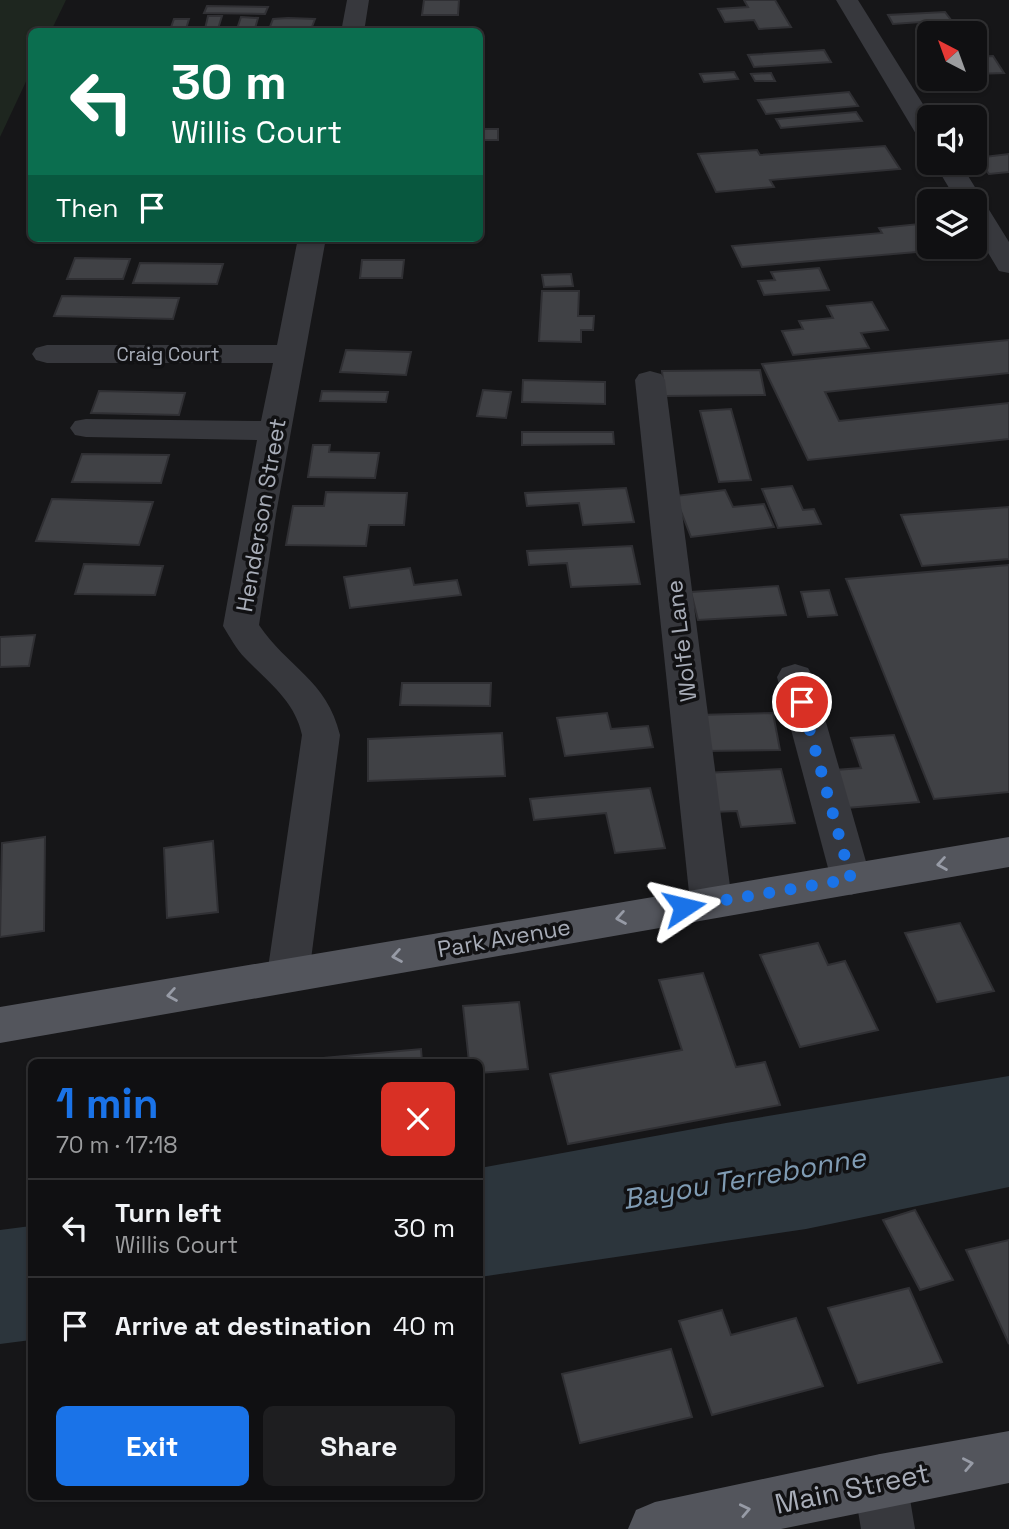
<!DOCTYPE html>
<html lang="en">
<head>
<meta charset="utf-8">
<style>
	:root { --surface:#101012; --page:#1e1e20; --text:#f1f3f6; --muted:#9c9d9f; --line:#303032; --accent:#1a73e8 }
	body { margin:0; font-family:"Space Grotesk",sans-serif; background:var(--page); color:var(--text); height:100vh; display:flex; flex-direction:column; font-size:26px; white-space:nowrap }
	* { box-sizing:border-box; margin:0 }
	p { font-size:23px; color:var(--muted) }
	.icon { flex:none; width:38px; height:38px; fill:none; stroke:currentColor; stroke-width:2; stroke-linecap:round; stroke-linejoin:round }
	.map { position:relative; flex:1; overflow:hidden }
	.panel { position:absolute; left:28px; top:1059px; width:455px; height:441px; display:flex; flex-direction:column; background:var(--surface); border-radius:10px; box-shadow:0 2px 5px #0004,0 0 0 2px var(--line) }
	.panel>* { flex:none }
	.top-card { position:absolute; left:28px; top:28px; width:455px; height:214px; border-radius:10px; box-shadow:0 2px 5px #0004,0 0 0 2px var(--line); background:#0b6e4f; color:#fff; overflow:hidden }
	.needle { width:46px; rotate:319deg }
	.fabs { position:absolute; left:917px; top:21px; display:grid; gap:14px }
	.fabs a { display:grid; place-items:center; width:70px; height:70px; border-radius:10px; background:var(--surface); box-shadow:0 2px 5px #0004,0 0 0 2px var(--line); font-size:35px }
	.pin { position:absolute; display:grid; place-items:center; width:60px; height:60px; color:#fff; margin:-30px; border:4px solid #fff; border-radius:50%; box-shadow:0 2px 7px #0007 }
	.me { position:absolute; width:77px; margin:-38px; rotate:80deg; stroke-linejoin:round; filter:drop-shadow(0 0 5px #0008) }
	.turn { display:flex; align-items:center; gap:24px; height:147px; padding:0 28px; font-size:32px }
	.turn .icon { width:91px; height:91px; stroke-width:2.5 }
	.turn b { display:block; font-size:49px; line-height:60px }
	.then { display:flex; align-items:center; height:66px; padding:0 28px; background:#0003; gap:14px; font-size:26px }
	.round { display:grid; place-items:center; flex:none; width:74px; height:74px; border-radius:10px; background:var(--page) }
	.headline { display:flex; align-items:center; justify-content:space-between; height:119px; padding:0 28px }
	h1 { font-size:42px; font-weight:700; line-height:52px; color:var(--accent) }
	.button { display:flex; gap:14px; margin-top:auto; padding:14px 28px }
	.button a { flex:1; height:80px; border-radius:10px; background:var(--accent); color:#fff; font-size:28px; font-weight:700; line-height:80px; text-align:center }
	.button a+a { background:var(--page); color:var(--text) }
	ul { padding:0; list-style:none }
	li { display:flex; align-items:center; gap:21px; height:98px; padding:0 28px; border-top:2px solid var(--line) }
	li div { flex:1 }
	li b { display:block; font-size:26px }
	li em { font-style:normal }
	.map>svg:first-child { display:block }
	.green { fill:#1e261f }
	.water { fill:#2c353c }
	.building { fill:#404145; stroke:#303034; stroke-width:2 }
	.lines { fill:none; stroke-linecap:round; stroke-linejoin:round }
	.minor { fill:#37383d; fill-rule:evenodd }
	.major { fill:#53555c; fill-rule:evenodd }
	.oneway { stroke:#979ba6 }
	.route { stroke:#1a73e8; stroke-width:12; stroke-dasharray:0 21.6 }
	.labels { text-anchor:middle; stroke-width:7; stroke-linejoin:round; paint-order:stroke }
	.far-street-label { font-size:19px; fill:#a8adb8; stroke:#111113 }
	.street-label { font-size:23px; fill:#a8adb8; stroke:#111113 }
	.near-water-label { font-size:28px; font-style:italic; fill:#7f9bb3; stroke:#111113 }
	.near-street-label { font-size:28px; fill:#a8adb8; stroke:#111113 }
</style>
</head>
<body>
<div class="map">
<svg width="1009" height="1529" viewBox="0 0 1009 1529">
	<rect width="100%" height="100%" fill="#161618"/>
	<path class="green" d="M0,0H66L51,31L32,32L31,71L0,137Z"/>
	<g class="water">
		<path d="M1009,1076V1187L806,1229L480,1277V1168L726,1123Z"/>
		<path d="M31,1226V1340L0,1344V1230Z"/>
	</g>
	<g class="building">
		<path d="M424,0H459L458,15H422Z"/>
		<path d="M744,0H775L791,27L759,29L754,20L725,22L718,9L748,7Z"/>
		<path d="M207,6L268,7L265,14L204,13Z"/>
		<path d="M945,12L951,20L893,24L888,15Z"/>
		<path d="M208,16H222L217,32H156L170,30L174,19H189L186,29H205Z"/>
		<path d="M241,17L258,18L254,32H236Z"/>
		<path d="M288,18L315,19L310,32H268L273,19Z"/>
		<path d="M824,50L831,62L754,67L748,55Z"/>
		<path d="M993,56L1004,73L975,74V57Z"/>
		<path d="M734,72L738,79L704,82L700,74Z"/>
		<path d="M771,73L775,81H755L751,74Z"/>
		<path d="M849,92L858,106L766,114L758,100Z"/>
		<path d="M856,112L862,121L781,128L776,119Z"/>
		<rect x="480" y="129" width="18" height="11"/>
		<path d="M885,146L900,169L770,180L774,187L716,192L698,154L757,150L760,155Z"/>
		<path d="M1009,154V172L989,174L976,158Z"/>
		<path d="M929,223V247H950L952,249L742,267L732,246L882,233L879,228Z"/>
		<path d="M119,238H188L186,243L117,242Z"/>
		<path d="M363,238H432L431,243L362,242Z"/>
		<path d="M75,258L130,259L123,279H67Z"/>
		<path d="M362,260H404L402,278H360Z"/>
		<path d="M140,263L223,264L217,284L133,283Z"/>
		<path d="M819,268L829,290L764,295L758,281L775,280L771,272Z"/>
		<path d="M571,274L573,286L544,287L542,275Z"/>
		<path d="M542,291H579L578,316H594L593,330H581V342L539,341Z"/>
		<path d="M62,296L179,298L173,319L54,316Z"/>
		<path d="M872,302L888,330L861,333L869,348L793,355L782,331L803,329L799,321L833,318L827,306Z"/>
		<path d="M1009,340V373L825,392L839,421L1009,403V439L808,460L762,364Z"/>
		<path d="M346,350L411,352L406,375L340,372Z"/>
		<path d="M760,370L765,395L665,396L662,371Z"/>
		<path d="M523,380L605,382V404L522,402Z"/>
		<path d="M483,390L511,392L506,418L477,416Z"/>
		<path d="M99,391L185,393L179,415L91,413Z"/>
		<path d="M322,391L388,392L386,402L320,401Z"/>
		<path d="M731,409L751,480L719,482L700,411Z"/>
		<path d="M522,432H613L614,444L522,445Z"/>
		<path d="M313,445H330L329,452L379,453L375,478L308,477Z"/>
		<path d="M82,454L169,455L161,483L72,482Z"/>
		<path d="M792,486L803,510L814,509L821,524L778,528L762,489Z"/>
		<path d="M626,488L634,522L583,525L579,503L527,506L525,493Z"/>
		<path d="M725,490L733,507L764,504L774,527L691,537L675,496Z"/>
		<path d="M326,492L407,493L404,525H369L366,546L286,545L293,506H324Z"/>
		<path d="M52,499L153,502L139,545L36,541Z"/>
		<path d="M1009,507V559L922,566L901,515Z"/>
		<path d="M632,546L640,584L571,587L567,563L529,565L527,551Z"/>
		<path d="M84,564L163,566L155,595L75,594Z"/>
		<path d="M1009,565V792L934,799L846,579Z"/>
		<path d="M410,568L414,585L457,580L461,595L350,608L344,577Z"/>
		<path d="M778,586L786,615L698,620L691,592Z"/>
		<path d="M829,590L837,615L808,617L801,592Z"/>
		<path d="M35,635L29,666L0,667V637Z"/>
		<path d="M402,683H491L490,706L400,705Z"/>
		<path d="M607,713L611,729L648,726L653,747L565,756L557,718Z"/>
		<path d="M773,713L780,750L703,751L698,715Z"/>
		<path d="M502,733L505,776L368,781V739Z"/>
		<path d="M894,735L919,802L834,809L822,771L861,768L851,738Z"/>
		<path d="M781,769L795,823L741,827L737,811L713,812L704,773Z"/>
		<path d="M650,788L665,848L615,853L606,813L534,820L530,799Z"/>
		<path d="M45,837L44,931L0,937L2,843Z"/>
		<path d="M213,841L218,912L167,918L164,848Z"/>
		<path d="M960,923L994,991L937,1002L905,933Z"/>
		<path d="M818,943L828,965L845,961L878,1030L800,1047L760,955Z"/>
		<path d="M703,973L736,1067L765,1062L780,1105L568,1144L550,1074L682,1050L659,980Z"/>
		<path d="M519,1002L528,1069L480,1073V1062H469L463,1006Z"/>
		<path d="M421,1049L422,1062H302V1060Z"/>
		<path d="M915,1210L953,1280L920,1290L883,1220Z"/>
		<path d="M1009,1240V1344L966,1250Z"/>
		<path d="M909,1288L942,1362L858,1383L828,1308Z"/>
		<path d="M722,1310L731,1335L796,1318L823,1386L712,1415L679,1321Z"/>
		<path d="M671,1349L692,1417L580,1443L562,1374Z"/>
	</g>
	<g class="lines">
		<g class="minor">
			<path d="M347,0H369L364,32H341Z"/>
			<path d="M836,0H858L931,117L929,142L920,139L916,134Z"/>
			<path d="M934,163H960L1009,242V273L999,271L975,231V201H957Z"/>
			<path d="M298,238H326L276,514L259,625C287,667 327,680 340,735L309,975L303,987L288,992L273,987L267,975L302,735C295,701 268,682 245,658C236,649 230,637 223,626L257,440L86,437L75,435L70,428L75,421L86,419L261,421L273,363H47L36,360L32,354L36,348L47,345H277Z"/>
			<path d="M650,371L661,374L665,380L732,902L726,913L711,918L696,913L690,902L635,380L639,374Z"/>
			<path d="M795,664L808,668L813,677L871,879L865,890L851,895L837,890L831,879L777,677L782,668Z"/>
			<path d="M880,1454L899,1462L907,1481L915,1529H861L853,1481L861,1462Z"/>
		</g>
		<g class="major">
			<path d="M1009,837V867L0,1043V1007Z"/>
			<path d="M1009,1431V1483L781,1529H628L636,1510L655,1502L880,1454Z"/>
		</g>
	</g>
	<defs><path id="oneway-chevron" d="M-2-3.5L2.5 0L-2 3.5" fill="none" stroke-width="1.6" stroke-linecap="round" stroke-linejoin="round" transform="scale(1.75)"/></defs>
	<g class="oneway">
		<use href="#oneway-chevron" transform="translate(942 864) rotate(171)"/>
		<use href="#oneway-chevron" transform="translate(621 918) rotate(170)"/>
		<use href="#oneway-chevron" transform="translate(397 956) rotate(170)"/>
		<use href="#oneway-chevron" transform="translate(172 995) rotate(170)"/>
		<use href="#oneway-chevron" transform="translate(968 1464) rotate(-11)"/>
		<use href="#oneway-chevron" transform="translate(745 1510) rotate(-12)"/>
	</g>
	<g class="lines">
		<path class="route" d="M684,907L851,879L802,702"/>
	</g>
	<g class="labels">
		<g class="far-street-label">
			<text x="168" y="361">Craig Court</text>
		</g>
		<g class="street-label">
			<text transform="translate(261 515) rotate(-80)" y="8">Henderson Street</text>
			<text transform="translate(681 641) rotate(-97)" y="8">Wolfe Lane</text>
			<text transform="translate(504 938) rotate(-10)" y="8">Park Avenue</text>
		</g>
		<g class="near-water-label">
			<text transform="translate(744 1178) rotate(-10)" y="10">Bayou Terrebonne</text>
		</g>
		<g class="near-street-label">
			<text transform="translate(852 1488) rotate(-12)" y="10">Main Street</text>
		</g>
	</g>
</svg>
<div class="fabs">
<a><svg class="needle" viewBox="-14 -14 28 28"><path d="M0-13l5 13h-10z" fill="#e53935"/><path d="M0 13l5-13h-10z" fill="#9c9d9f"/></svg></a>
<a><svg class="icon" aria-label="sound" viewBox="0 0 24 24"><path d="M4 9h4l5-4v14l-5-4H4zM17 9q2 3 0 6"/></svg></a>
<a><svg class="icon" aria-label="layers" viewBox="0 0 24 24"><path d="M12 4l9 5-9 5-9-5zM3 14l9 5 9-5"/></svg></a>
</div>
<div class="pin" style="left:802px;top:702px;background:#d93025"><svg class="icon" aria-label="arrive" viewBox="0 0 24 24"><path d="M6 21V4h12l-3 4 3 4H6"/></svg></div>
<svg class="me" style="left:684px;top:907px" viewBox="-20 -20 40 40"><path d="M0-17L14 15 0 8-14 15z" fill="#1a73e8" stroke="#fff" stroke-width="4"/></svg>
<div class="top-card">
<div class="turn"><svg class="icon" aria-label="left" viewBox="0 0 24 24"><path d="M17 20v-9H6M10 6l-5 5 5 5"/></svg><div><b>30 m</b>Willis Court</div></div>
<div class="then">Then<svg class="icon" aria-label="arrive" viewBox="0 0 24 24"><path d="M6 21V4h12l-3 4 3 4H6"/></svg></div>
</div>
<section class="panel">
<div class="headline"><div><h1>1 min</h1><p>70 m · 17:18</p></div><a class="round" style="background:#d93025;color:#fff"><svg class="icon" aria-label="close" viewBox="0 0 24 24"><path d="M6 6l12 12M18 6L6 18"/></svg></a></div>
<ul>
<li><svg class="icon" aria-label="left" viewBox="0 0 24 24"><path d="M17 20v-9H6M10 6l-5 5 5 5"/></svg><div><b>Turn left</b><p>Willis Court</p></div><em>30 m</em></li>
<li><svg class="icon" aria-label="arrive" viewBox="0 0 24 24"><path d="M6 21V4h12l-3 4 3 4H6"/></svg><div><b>Arrive at destination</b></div><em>40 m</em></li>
</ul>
<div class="button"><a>Exit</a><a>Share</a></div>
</section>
</div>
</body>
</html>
